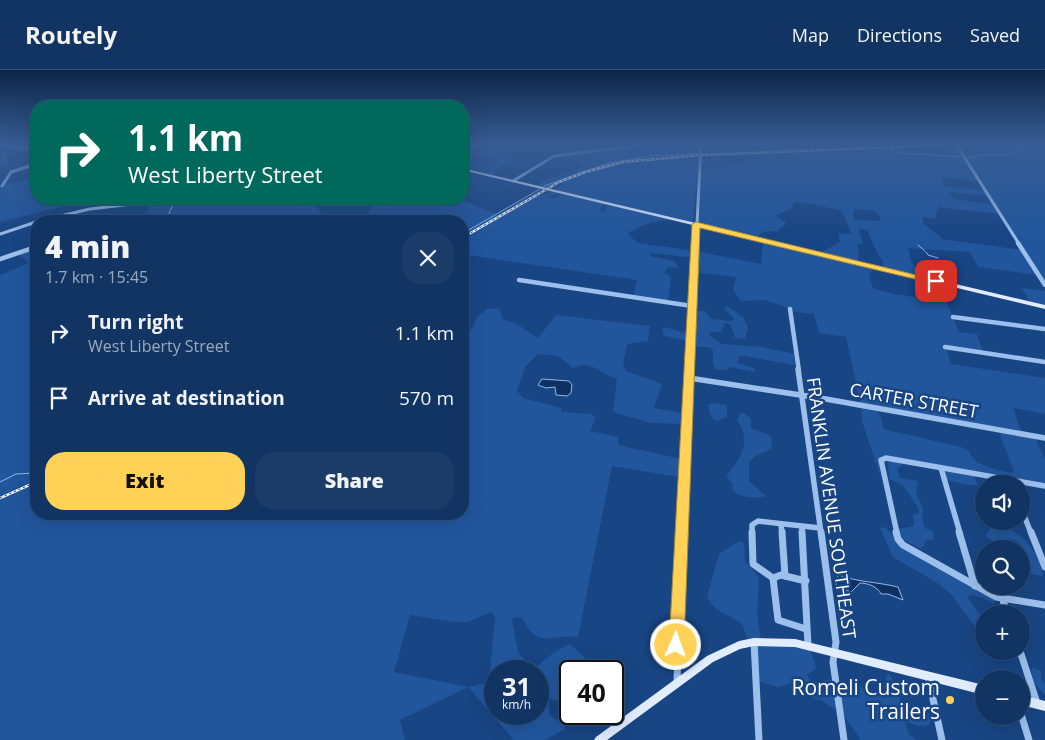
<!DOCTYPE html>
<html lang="en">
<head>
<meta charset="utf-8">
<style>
	:root { --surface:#123462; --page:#1b3c68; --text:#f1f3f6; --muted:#9caabe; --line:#314f77; --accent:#ffd157 }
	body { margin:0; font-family:"Open Sans",sans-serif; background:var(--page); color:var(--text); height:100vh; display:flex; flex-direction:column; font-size:19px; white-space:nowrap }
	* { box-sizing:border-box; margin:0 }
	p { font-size:16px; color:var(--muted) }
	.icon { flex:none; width:28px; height:28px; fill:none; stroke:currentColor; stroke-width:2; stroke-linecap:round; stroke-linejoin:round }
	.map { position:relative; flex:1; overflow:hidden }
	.side { position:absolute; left:30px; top:145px; width:439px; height:305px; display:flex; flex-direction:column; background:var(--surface); border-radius:20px; box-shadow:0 5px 20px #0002,0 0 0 1px var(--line) }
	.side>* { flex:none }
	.guide { position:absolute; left:30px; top:30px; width:439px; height:105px; border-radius:20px; box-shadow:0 5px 20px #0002,0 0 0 1px var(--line); background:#00695c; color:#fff; overflow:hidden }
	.tools { position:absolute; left:975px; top:405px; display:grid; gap:10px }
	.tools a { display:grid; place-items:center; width:55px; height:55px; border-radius:50%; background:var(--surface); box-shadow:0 5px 20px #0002,0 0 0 1px var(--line); font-size:25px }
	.speed { position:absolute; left:484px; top:590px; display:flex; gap:10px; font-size:25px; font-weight:700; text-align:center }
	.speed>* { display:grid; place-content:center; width:65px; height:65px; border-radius:50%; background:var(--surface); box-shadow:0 5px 20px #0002,0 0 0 1px var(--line); line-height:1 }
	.speed small { font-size:12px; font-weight:400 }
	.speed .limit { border:2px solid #111; border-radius:8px; background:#fff; color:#111 }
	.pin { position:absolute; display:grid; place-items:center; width:42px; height:42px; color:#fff; margin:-21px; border-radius:10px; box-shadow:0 2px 8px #0006 }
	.me { position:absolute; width:55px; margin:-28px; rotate:2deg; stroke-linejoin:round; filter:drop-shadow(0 0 4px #0008) }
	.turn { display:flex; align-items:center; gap:18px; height:105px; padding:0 15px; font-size:22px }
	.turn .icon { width:65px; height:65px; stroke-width:2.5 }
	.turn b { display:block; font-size:35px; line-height:42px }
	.round { display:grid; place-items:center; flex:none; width:52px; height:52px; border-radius:20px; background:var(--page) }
	.overview { display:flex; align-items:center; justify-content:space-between; height:85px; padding:0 15px }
	h1 { font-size:30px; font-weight:800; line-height:38px }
	.button { display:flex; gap:10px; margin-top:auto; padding:10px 15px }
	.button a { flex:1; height:58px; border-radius:20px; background:var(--accent); color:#111; font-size:20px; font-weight:800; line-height:58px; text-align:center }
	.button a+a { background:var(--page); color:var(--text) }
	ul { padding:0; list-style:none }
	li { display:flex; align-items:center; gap:15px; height:65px; padding:0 15px }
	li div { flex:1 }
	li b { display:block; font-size:19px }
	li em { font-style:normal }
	header { display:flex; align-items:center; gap:30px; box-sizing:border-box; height:70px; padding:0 25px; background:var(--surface); border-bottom:1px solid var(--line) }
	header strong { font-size:24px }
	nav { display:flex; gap:28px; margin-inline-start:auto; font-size:18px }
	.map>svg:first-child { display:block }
	.green { fill:#21569d; fill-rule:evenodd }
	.water { fill:#0f3161; stroke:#8fbaef }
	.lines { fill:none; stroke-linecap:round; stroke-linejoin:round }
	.stream { stroke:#8fbaef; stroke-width:1 }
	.minor-far3 { stroke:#9cbfec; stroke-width:3 }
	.minor-far2 { stroke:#9cbfec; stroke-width:4.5 }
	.minor-far1 { stroke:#9cbfec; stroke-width:5.5 }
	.minor { stroke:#9cbfec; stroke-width:7 }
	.major { fill:#e1ecff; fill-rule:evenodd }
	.highway { fill:#fff; fill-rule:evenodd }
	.rail-casing { stroke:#fff; stroke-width:2.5 }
	.rail { stroke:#184583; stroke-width:1; stroke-dasharray:2.5; stroke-linecap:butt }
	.route { fill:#ffd157; stroke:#a68839 }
	.poi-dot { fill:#ffd157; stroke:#184583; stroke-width:2 }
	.labels { text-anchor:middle; stroke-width:5; stroke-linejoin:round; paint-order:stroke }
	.street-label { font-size:18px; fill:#fff; stroke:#184583 }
	.near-poi-label { font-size:21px; fill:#fff; stroke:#184583; text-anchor:end }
</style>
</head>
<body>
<header>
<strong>Routely</strong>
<nav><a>Map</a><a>Directions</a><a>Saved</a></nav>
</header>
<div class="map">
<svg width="1045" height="670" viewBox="0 0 1045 670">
	<rect width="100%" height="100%" fill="#184583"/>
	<g class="green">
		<path d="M0,74H36V80C24,78 14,80 5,88L9,96L0,97Z"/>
		<path d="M497,74H529L479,80L511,85L491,106L486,105L500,88L463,83L462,78Z"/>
		<path d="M595,74H611L614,79L642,76L662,77L668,74H701L700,85C663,86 626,88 589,100C577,104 549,120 539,117L543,111L585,96L565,85L600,80Z"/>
		<path d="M761,74H935L760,81Z"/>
		<path d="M1045,75V215L1039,205L978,197L970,182L908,178L911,192L916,198L914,206L883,198V190L879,187L867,160L859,159L863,174H857L859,185L858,192L874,196L869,206L873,218L893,224L946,231L959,262L977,264L983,282L946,277L951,294L1045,308V344L1013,338L1022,364L876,339L881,347L883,359L961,377L969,381C974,397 997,399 1011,403L1014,401L1000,365L1001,363L1035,367L1045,390V414L882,386L879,393L881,408L862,351L861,336L846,267L819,263L814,244L790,241V239L766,230L741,231L733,220L736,207L694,202V188L651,183L650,186L674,191L679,198L667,197L664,203L671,207L668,232L633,227L637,210L468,185L463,197V168L536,125L542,126L552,121L559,123L548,127L553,129L563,124L605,134L599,139L602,140L601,145L609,135L671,150C659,149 638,155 628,164L638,173L695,181L761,194L763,170L820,183L840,172L838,163L852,164L841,140L795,131L790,140L775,145L786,153L778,161L763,162L755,168L696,154L701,99L758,91L756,85ZM941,107L980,111L985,121L945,116ZM950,122L989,126L994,135L953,129ZM938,137L1000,144L1022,180L943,169L923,153V147L935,149ZM855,139L874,140L880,147L879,151L854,150L853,145Z"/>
		<path d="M696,88L698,98L693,152L555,120C580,94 661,90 696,88Z"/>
		<path d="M36,108V129H94L0,152V116Z"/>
		<path d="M153,129H318L315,133L322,145L311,151H103L104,148L125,146V150L145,146Z"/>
		<path d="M373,129H459L499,145L463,167L462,151H359L368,144Z"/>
		<path d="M32,178L36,181V409L0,426V205L29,193L17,184Z"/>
		<path d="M1022,218L1045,221V235L1030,232Z"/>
		<path d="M727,236L743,247L748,258L745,269L735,268L730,254L725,253L721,262H710L709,265L721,274L763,277L794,284L795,295L744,286L739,287L738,293L754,298L756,302L729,297L727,300H716L713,293V280L709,277H694L695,241H705L711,249L732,251L734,248L724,238Z"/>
		<path d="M499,238L503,249L520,256L538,268L556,245L650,256L648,271L627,274L623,294L626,301L662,314L654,338L687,344V354L651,353L616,343L613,341L617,309C601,305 591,288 573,298L558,286L538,284L525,297L517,321L523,328L561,338V342L591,344L596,348L590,361L619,367L618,375L685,390L684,408L612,396L578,567C551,564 538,580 522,548L514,547L512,550L518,582L530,596L536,597L556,581L570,574L599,601H570V634L549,629V644L554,649L564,652L565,659L545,670H514L468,617L400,650L405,670H0V428L36,412V444H462L463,275L478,246L487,239ZM491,542L495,547L489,612L468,617L394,602L410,545L454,552H468ZM495,601H538V644H495Z"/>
		<path d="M665,257L688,264L685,270L664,266L662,260Z"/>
		<path d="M712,333L727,335V347L717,351L711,347L708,335Z"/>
		<path d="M740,343H744L751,349V358L771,366L772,379L757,385L749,392V411L766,426C755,429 741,428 732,420L733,414L726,407C740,388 753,373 737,350Z"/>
		<path d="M893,391L903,395L897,399L900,408L918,411L916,424L923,438L922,449L925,458L933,462L934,467L932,470L925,471L924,476L920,478L902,469L897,459L914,456L913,445L919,443V439L903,415L889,409L888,392Z"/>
		<path d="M945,401L973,404L978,415H970L945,410Z"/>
		<path d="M992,455C1020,457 1039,480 1043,506L1031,504L1021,506V479H1014L1021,475C1015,466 1005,470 996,473L985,466Z"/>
		<path d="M885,457L897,470L995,530L994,534L981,527L970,525L968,528L984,551V569L952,525L936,512L893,487L880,458Z"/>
		<path d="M739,471L744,473L745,492L753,499L759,509L757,542L761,571L810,579L816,598L807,605L809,609C821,614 822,609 832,610C850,611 866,620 882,625L885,623L886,605L890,604C899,620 899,641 919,648L925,642L932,645L929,655L918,656L905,651L908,663L916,670H861L840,640L832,638L823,631L805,626L790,613L779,617L756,611L754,573H749L742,554C729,544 714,543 707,526L719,484Z"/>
		<path d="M1033,597L1041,601V608L1045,614V625L1033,612L1031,600Z"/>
	</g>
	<g class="water">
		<path d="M542,309L569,311L572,315L571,323L567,326L556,325L555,317L546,318L538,315Z"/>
		<path d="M838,505C857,512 878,512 898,517L903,530L888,524H881C878,517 868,513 860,513L851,522L836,516Z"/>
	</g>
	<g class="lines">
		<g class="stream">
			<path d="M704,77L705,74"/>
			<path d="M888,79L900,83L962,87"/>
			<path d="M967,88L982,85H1010L1016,79L1045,77"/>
			<path d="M544,116L609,93L651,86L698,83"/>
			<path d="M310,130L308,132L314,134"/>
			<path d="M323,147V150L327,151"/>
			<path d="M166,151L175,129"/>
			<path d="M462,164L540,119"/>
			<path d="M918,175L925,181"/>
			<path d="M926,182L928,185L938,188"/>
			<path d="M0,412L16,404L36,403"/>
		</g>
		<g class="minor-far3">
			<path d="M956,74L1019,174"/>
			<path d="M0,75L36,80"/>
			<path d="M513,111L554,86L650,74"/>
			<path d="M2,116L11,102L36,94"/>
			<path d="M39,151L90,139L150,132"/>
			<path d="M0,164L36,152"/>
			<path d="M696,174L701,74"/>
		</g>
		<g class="minor-far2">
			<path d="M1018,173L1045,215"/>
			<path d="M0,189L36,177"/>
			<path d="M519,210L692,236"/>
			<path d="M790,239L799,301"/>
			<path d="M953,247L1045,259"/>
			<path d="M945,277L1045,292"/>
			<path d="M689,301L696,173"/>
		</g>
		<g class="minor-far1">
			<path d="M798,299L821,463"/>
			<path d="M689,308L820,328L1045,368"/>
			<path d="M941,398L960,463"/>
			<path d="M1021,438L1031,463"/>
			<path d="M781,455L782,463"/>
			<path d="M802,458V463"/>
			<path d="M681,463L689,299"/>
			<path d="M752,463V455L758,451L820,458"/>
			<path d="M897,463L881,390L886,388L1045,416"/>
		</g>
		<g class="minor">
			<path d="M752,462L753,494L773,508L778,550L806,559"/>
			<path d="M782,462L785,506"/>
			<path d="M802,462L808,575"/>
			<path d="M821,462L836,572L833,592L844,670"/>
			<path d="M896,462L898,469L903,475L996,527L1045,535"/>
			<path d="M959,462L975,516"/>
			<path d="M1031,462L1045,497"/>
			<path d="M773,508L781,505L806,511"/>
			<path d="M1003,530L1007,544"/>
			<path d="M754,572L759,670"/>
			<path d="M1020,581L1037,633"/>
			<path d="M928,606L942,670"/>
			<path d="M677,613L681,462"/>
			<path d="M1021,644L1029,670"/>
		</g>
		<g class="major">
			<path d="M462,98L1045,235V239L462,100Z"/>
			<path d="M754,568L795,569L984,615V625L795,577L754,576L740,579L713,592L607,670H594L596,667L707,586L739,571Z"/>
			<path d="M1021,625L1045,631V641L1021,635Z"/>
		</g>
		<path class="highway" d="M473,74H489L462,78V76Z"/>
		<defs>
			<g id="rail">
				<path d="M462,168L559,112L585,102L623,92L700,85L971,74"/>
				<path d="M0,428L36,412"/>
			</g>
		</defs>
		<use href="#rail" class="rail-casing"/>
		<use href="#rail" class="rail"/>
	</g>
	<linearGradient id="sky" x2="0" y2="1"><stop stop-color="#0d2648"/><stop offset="0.44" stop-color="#375c93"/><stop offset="1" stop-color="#375c93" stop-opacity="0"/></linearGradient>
	<rect width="1045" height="168" fill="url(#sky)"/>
	<path class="route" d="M696,152L941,211L936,214L700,158L684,575L682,581L676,583L671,581L669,575L692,154Z"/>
	<circle class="poi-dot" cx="950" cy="630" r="5"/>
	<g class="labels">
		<g class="street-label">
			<text transform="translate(914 331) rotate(10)" y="6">CARTER STREET</text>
			<text transform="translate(831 438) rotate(82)" y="6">FRANKLIN AVENUE SOUTHEAST</text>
		</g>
		<g class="near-poi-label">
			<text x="940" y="625">Romeli Custom<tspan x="940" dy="24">Trailers</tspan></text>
		</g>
	</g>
</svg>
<div class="tools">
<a><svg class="icon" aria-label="sound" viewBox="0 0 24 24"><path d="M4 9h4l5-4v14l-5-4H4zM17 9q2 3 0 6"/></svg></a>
<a><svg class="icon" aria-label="search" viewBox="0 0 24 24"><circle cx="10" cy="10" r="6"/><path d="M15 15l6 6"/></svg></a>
<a>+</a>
<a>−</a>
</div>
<div class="speed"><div>31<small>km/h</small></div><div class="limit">40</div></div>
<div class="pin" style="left:936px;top:211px;background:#d93025"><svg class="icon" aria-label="arrive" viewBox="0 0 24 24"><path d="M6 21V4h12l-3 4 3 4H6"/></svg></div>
<svg class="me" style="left:676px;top:575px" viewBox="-20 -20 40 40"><circle r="17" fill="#ffd157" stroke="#fff" stroke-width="3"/><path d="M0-11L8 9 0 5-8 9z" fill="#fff"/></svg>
<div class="guide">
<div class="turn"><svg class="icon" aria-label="right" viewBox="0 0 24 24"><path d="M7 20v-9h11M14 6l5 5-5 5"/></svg><div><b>1.1 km</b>West Liberty Street</div></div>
</div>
<section class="side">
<div class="overview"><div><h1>4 min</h1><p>1.7 km · 15:45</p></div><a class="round"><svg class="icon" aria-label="close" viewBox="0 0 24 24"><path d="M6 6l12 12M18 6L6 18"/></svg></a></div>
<ul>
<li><svg class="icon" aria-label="right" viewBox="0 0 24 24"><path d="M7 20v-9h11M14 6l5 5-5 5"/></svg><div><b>Turn right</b><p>West Liberty Street</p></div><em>1.1 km</em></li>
<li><svg class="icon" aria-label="arrive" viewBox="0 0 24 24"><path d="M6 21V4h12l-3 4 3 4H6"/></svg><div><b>Arrive at destination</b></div><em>570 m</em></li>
</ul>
<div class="button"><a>Exit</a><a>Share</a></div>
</section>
</div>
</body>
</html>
